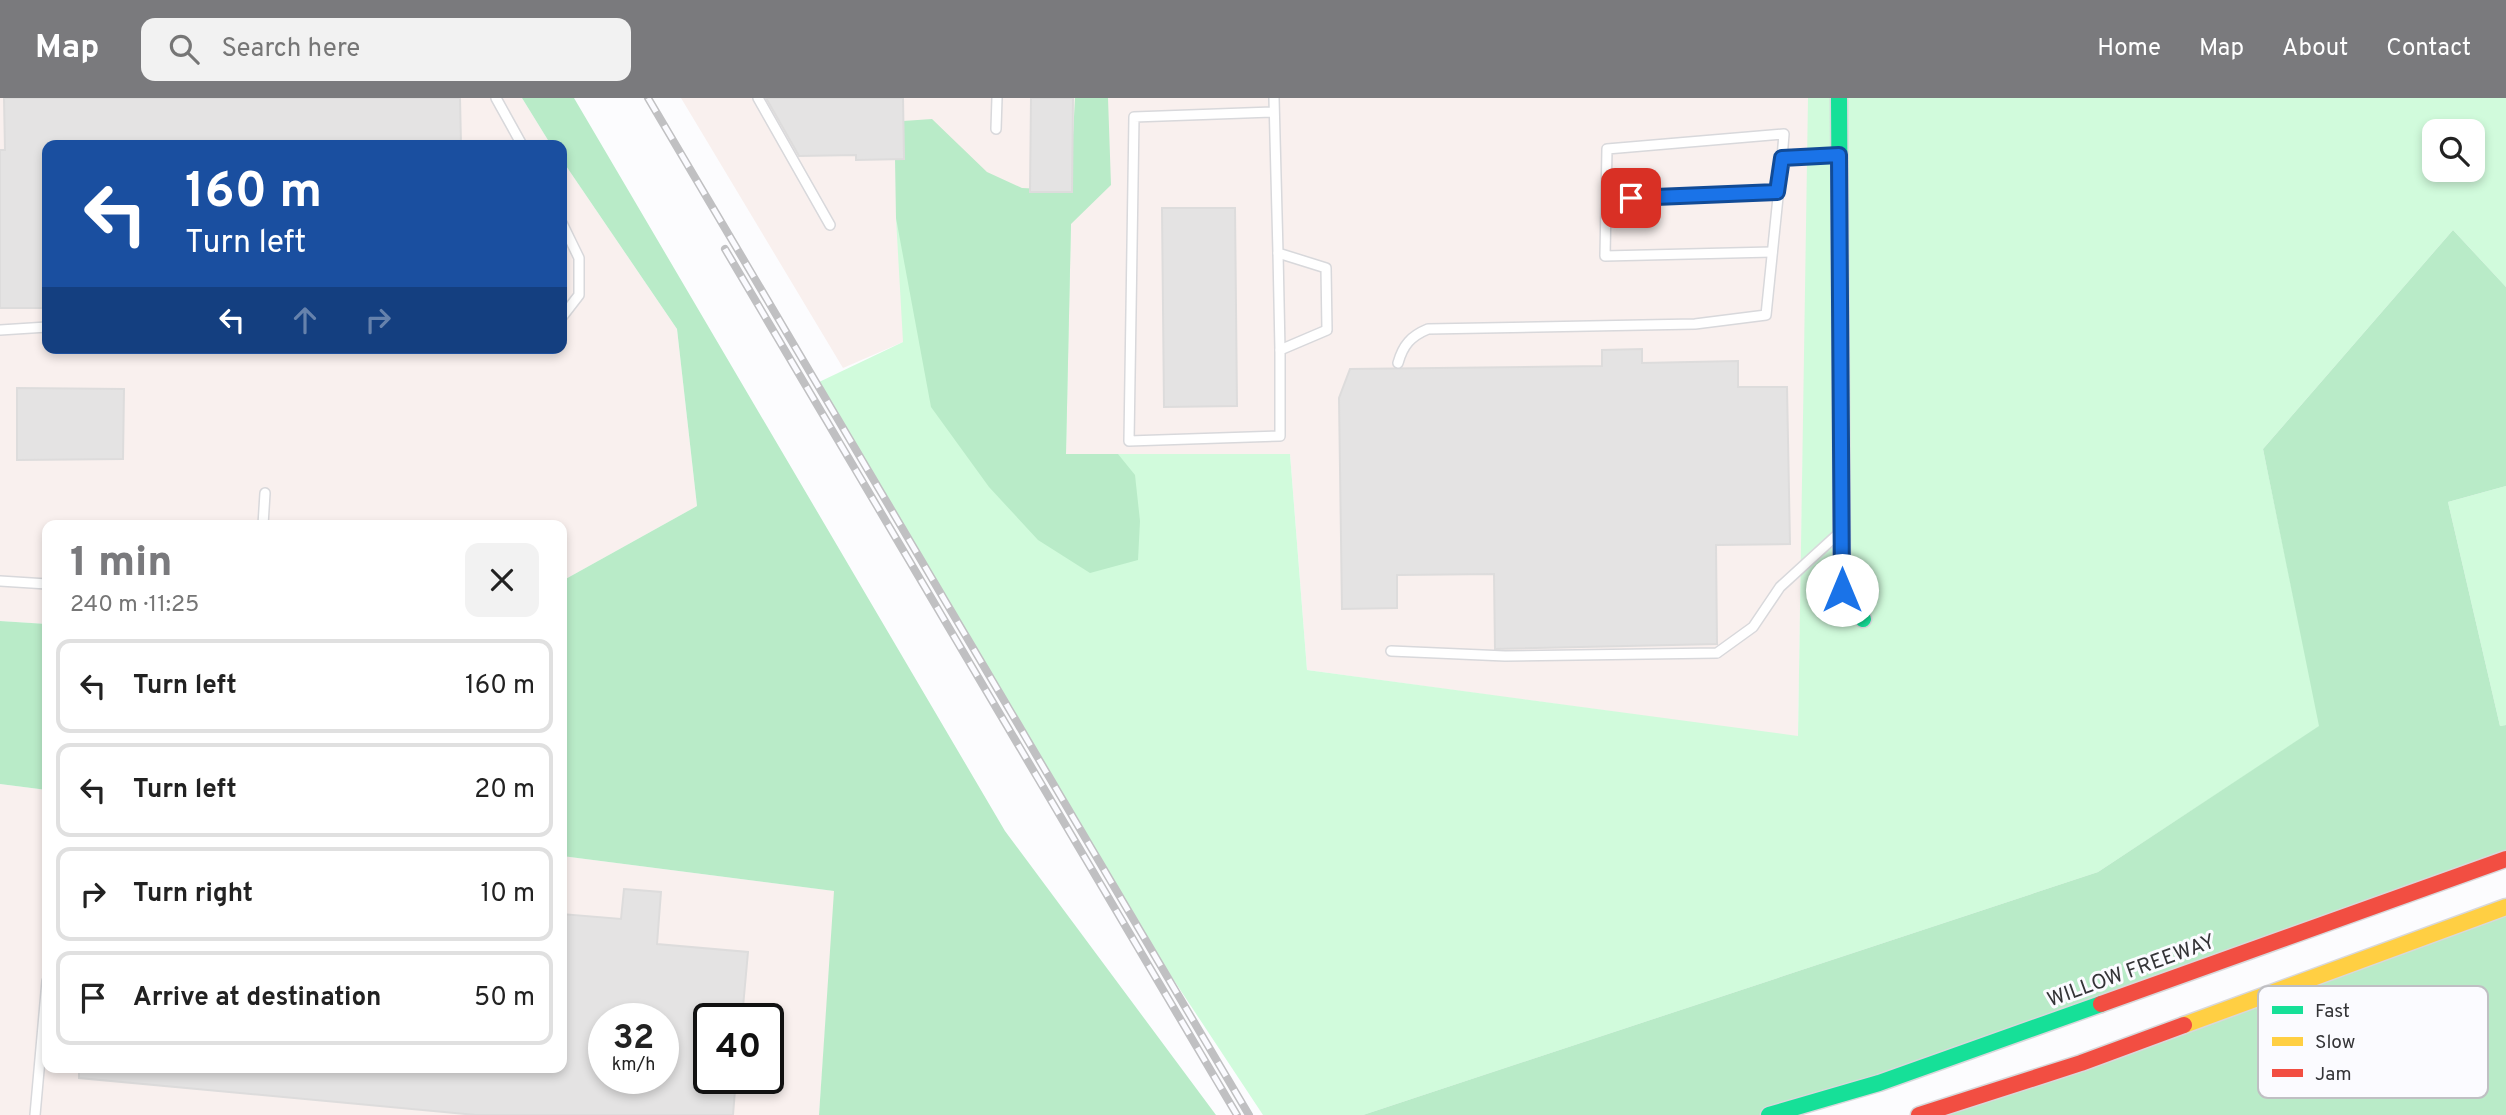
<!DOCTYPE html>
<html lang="en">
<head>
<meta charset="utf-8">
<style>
	:root { --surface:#fff; --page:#f2f2f2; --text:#222; --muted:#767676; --line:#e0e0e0; --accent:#7a7a7d }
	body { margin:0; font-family:Overpass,sans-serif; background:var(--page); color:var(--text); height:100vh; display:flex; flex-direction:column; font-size:26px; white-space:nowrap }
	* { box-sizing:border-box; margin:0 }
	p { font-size:23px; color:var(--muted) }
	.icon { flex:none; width:38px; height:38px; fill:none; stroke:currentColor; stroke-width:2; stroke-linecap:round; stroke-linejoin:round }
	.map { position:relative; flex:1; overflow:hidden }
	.sheet { position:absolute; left:42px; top:422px; width:525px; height:553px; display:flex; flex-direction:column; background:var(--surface); border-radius:14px; box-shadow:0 4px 10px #0003 }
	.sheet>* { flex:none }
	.guide { position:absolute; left:42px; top:42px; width:525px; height:214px; border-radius:14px; box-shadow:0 4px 10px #0003; background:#1a4fa0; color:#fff; overflow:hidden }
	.controls { position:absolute; left:2422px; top:21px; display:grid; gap:14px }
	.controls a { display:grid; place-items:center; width:63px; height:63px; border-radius:14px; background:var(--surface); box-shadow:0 4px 10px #0003; font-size:35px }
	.speed { position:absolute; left:588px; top:905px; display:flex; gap:14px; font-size:35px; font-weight:700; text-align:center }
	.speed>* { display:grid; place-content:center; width:91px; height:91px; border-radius:50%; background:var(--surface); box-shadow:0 4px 10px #0003; line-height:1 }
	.speed small { font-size:18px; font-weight:400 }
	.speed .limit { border:4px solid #111; border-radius:10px; background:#fff; color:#111 }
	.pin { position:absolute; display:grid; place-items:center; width:60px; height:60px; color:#fff; margin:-30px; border-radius:14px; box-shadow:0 4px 10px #0006 }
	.me { position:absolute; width:77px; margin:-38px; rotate:0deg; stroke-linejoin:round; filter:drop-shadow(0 0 5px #0008) }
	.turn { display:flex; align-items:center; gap:24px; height:147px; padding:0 28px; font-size:32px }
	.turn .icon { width:91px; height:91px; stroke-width:2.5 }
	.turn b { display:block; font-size:49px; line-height:60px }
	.lanes { display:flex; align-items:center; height:66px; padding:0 28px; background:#0003; justify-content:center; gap:35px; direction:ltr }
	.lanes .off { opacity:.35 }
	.round { display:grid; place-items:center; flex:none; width:74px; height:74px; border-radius:14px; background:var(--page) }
	.head { display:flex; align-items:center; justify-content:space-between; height:119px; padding:0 28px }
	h1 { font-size:42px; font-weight:800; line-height:52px; color:var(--accent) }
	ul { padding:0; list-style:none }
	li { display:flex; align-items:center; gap:21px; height:94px; margin:0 14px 10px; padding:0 14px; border:4px solid var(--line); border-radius:14px }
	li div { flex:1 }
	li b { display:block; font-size:26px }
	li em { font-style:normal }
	header { display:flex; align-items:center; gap:42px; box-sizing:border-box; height:98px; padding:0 35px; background:var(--accent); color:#fff }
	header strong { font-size:33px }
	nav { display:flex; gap:38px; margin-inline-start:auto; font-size:24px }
	.search { width:490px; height:63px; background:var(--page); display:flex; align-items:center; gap:18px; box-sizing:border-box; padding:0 24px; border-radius:14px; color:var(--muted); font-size:26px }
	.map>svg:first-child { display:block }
	.industrial { fill:#f9f0ee; fill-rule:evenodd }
	.green { fill:#d1fbdc; fill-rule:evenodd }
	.forest { fill:#b9ebc8 }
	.building { fill:#e4e3e3; stroke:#dddcdc; stroke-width:2; fill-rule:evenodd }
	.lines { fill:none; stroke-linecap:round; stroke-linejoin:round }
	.lane-casing { stroke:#d8d8db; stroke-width:12 }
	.fast-casing { stroke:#d8d8db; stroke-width:19 }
	.slow-casing { stroke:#d8d8db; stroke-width:19 }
	.jam-casing { stroke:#d8d8db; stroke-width:19 }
	.lane { stroke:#fff; stroke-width:9 }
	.fast { stroke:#16e098; stroke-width:16 }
	.slow { stroke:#ffcf43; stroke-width:16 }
	.jam { stroke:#f24e42; stroke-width:16 }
	.rail-casing { stroke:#c0c0c2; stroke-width:8 }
	.rail { stroke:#fbfbff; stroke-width:5; stroke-dasharray:16; stroke-linecap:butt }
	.route-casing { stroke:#114b97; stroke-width:18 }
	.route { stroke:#1a73e8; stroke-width:12 }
	.labels { text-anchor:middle; stroke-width:6; stroke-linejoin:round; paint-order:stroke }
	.street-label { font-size:21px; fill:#343437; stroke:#fbfbff }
	.key { fill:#fbfbff; stroke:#bfbfc3; stroke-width:2 }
	.key-label { font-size:19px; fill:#343437 }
</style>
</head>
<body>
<header>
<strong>Map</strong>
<div class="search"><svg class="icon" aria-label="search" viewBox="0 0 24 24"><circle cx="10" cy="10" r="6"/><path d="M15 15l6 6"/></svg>Search here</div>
<nav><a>Home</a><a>Map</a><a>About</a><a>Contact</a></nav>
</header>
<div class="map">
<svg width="2506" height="1017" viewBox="0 0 2506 1017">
	<rect width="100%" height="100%" fill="#fcfcfe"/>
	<g class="industrial">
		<path d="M0,0H522L551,47H47V250H562V62L677,231L697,408L562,483V427H47V526L0,523Z"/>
		<path d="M681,0H1809L1798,639L1307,572L1290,356H1066L1070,126L903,244L843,270Z"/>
		<path d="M0,686L47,692V970H562V758L835,793L819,1017H0ZM604,920H663V980H604ZM709,920H768V980H709Z"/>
	</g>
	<g class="green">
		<path d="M1808,0H2506V189L2453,132L2263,351L2320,628L2098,774L1363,1017H1263L1138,828L817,285L903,244L896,120L1071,126L1066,356H1290L1307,572L1798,638ZM2434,33H2473V72H2434Z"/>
		<path d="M2506,388V627L2500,628L2448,404Z"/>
	</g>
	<g class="forest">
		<path d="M522,0H574L1005,733L1216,1017H819L834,793L562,758V483L697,408L677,231L562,62V47H551Z"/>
		<path d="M1075,0H1108L1111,87L1071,126L1066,356H1118L1135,377L1140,423L1138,462L1090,475L1038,442L989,389L931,309L896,120L895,61H904L903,23L932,21L987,74L1022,90L1063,92L1072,56Z"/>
		<path d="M2453,132L2506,189V388L2448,404L2500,628L2506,627V761L1769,1017H1363L2098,774L2319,628L2263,351Z"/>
		<path d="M0,523L47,526V692L0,686Z"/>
		<path d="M2506,809V1017H1919Z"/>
	</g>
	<g class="building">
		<path d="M4,0H460L461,47H47V210H0V52H5Z"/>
		<path d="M766,0H903L904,61L856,62V57L799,58Z"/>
		<path d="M1031,0H1073L1072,94H1030Z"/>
		<path d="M1162,110H1235L1237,308L1164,309Z"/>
		<path d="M1642,251V265L1738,263V289H1787L1790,446L1716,447L1717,546L1495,551L1494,476L1397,477V510L1342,511L1339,300L1350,271L1602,268V252Z"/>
		<path d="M17,290L124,291L123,361L17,362Z"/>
		<path d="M624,791L661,794L657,846L748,854L742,920H709V980H736L733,1017H476L79,980V970H562V816L621,821ZM604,920H663V980H604Z"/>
	</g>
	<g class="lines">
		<defs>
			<g id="lane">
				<path d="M496,0L522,47"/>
				<path d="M758,0L830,127"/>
				<path d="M1274,0L1278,155L1326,170L1327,232L1280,252V338L1129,343L1134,19L1274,14"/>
				<path d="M996,31L997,0"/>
				<path d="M1607,100L1777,94"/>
				<path d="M562,125L579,160V197L562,219"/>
				<path d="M1772,154L1605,158L1607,51L1784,36L1782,60"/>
				<path d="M1278,155L1280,252"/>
				<path d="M0,232L47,229"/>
				<path d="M1398,265C1403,247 1411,238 1428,231L1695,226L1766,217L1782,60L1837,57"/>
				<path d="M263,427L265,395"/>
				<path d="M0,483L47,486"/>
				<path d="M1391,553L1505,558L1717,555L1753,529L1780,489L1838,436"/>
				<path d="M35,1017L47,883"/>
			</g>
			<g id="fast">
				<path d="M1839,0L1842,492L1863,521"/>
				<path d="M1769,1017L1879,985L2101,906"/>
			</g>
			<path id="slow" d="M2184,927L2506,809"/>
			<g id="jam">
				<path d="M2101,906L2506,761"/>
				<path d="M1919,1017L2081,965L2184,927"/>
			</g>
		</defs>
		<use href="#lane" class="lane-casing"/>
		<use href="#fast" class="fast-casing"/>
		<use href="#slow" class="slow-casing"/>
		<use href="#jam" class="jam-casing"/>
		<use href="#lane" class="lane"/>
		<use href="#fast" class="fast"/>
		<use href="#slow" class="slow"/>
		<use href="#jam" class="jam"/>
		<defs>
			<g id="rail">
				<path d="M648,0L1249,1017"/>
				<path d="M725,151L1237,1017"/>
			</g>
		</defs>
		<use href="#rail" class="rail-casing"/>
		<use href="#rail" class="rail"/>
	</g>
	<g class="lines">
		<defs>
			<path id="route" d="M1631,100L1777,94L1782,60L1839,57L1842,492"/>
		</defs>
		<use href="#route" class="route-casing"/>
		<use href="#route" class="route"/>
	</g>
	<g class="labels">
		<g class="street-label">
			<text transform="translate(2131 872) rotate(-20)" y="7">WILLOW FREEWAY</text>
		</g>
	</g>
	<rect x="2258" y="888" width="230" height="112" rx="10" class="key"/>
	<rect x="2272" y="908" width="31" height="8" fill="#16e098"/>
	<rect x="2272" y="939" width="31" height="9" fill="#ffcf43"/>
	<rect x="2272" y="971" width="31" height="8" fill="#f24e42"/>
	<g class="key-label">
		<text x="2315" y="919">Fast</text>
		<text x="2315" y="950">Slow</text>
		<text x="2315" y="982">Jam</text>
	</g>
</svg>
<div class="controls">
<a><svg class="icon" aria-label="search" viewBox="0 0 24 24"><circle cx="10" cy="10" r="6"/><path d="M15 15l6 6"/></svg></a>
</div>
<div class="speed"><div>32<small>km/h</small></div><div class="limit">40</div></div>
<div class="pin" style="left:1631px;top:100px;background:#d93025"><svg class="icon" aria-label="arrive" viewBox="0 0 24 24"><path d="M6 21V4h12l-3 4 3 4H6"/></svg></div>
<svg class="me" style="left:1842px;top:492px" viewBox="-20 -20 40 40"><circle r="19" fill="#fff"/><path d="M0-13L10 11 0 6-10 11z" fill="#1a73e8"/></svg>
<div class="guide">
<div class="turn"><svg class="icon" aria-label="left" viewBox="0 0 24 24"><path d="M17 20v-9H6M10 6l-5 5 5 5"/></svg><div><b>160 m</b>Turn left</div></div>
<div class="lanes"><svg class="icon" aria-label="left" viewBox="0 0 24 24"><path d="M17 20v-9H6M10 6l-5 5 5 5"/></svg><svg class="icon off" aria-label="ahead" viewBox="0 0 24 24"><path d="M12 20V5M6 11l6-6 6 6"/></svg><svg class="icon off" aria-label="right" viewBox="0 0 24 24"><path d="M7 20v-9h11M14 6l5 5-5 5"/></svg></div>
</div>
<section class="sheet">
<div class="head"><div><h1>1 min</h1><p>240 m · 11:25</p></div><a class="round"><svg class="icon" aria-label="close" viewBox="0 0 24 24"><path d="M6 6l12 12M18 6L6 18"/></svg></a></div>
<ul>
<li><svg class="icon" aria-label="left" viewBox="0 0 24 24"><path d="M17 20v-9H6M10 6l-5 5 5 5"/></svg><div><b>Turn left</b></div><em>160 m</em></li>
<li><svg class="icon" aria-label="left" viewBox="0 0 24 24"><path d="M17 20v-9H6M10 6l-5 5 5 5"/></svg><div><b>Turn left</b></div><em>20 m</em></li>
<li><svg class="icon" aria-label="right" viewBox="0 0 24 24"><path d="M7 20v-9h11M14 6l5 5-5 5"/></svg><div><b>Turn right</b></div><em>10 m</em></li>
<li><svg class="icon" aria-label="arrive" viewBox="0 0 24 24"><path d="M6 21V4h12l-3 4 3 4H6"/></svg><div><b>Arrive at destination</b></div><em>50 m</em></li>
</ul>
</section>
</div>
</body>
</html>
